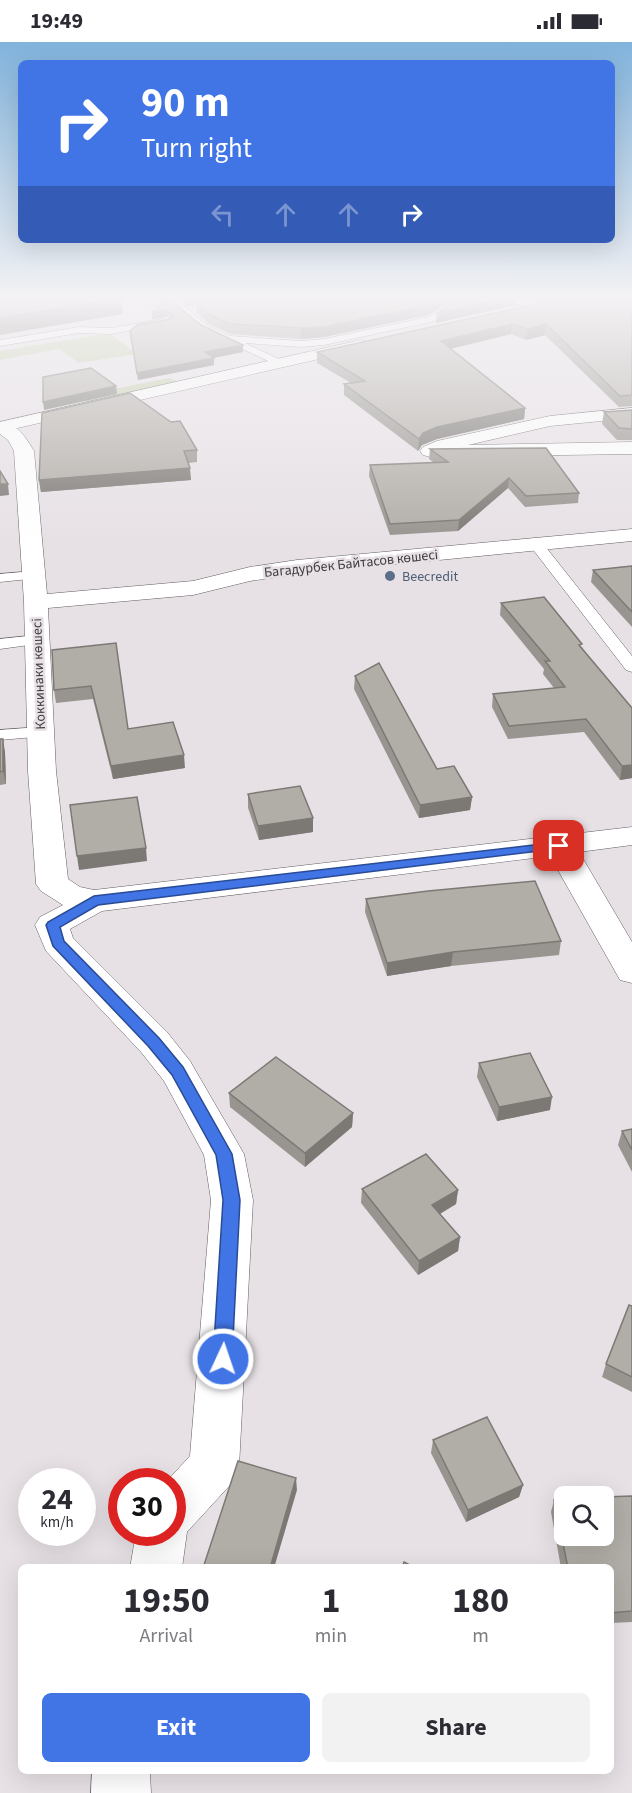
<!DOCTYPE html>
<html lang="en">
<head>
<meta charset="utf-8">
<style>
	:root { --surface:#fff; --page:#f2f2f3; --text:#2b2b33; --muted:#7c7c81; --accent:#4174e5 }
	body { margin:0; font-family:"Source Sans 3",sans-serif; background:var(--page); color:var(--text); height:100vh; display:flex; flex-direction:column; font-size:22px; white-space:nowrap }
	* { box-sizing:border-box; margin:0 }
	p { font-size:20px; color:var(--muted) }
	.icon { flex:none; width:33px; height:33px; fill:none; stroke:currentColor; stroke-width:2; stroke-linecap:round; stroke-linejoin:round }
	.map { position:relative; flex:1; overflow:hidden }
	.panel { position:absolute; left:18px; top:1522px; width:596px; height:210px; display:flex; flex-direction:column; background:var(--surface); border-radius:9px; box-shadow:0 6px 24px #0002 }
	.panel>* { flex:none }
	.banner { position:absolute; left:18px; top:18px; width:597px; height:183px; border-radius:9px; box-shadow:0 6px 24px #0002; background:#4174e5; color:#fff; overflow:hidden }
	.controls { position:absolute; left:554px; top:1444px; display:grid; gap:12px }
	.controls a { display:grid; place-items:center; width:60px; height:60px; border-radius:9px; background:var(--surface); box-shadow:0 6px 24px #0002; font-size:30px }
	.speed { position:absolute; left:18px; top:1426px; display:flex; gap:12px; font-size:30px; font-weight:700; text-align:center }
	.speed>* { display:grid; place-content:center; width:78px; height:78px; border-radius:50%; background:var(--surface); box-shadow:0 6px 24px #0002; line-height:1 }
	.speed small { font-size:15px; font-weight:400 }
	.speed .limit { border:9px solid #d22; background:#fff; color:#111 }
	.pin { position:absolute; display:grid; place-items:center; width:51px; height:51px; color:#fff; margin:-26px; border-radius:12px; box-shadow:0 3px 9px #0006 }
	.me { position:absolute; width:66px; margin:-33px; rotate:3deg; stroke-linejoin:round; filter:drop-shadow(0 0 4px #0008) }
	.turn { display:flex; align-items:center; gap:21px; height:126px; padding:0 24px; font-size:27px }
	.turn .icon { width:78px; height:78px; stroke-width:2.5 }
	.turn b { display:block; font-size:42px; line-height:51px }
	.lanes { display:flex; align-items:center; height:57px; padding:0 24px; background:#0003; justify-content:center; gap:30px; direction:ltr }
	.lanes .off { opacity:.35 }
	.eta { display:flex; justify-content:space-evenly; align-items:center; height:102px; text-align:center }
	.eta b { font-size:36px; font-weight:700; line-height:42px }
	.button { display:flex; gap:12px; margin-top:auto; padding:12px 24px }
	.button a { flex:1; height:69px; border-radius:9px; background:var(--accent); color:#fff; font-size:24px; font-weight:700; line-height:69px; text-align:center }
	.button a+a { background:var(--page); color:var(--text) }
	.status { display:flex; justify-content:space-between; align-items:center; height:42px; padding:0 30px; background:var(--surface); direction:ltr }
	.status svg { height:16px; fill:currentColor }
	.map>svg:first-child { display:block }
	.green { fill:#c1cda6 }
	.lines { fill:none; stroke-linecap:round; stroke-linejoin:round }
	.lane-casing { stroke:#625d62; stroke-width:1 }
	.street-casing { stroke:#625d62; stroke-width:1 }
	.secondary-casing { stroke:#625d62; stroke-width:1 }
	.lane { fill:#fff; fill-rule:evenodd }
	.street { fill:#fff; fill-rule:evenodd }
	.secondary { fill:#fff; fill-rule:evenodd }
	.wall { fill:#989590 }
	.shaded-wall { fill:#7c7975 }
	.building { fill:#b1ada7; stroke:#7c7975; stroke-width:1.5 }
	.route { fill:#4174e5; stroke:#2a4b95; stroke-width:1.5 }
	.service-dot { fill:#5c6f8a; stroke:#e7e1e6; stroke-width:2 }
	.labels { text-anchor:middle; stroke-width:5; stroke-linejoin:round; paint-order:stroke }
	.far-street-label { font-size:14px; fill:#3d3b3d; stroke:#e7e1e6 }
	.far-service-label { font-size:14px; fill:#4e5e75; stroke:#e7e1e6; text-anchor:start }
</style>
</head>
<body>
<div class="status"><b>19:49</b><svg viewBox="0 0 49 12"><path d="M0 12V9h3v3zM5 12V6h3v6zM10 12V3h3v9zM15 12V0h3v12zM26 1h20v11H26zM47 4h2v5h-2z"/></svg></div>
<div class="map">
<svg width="632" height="1751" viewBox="0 0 632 1751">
	<rect width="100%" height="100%" fill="#e7e1e6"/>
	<g class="green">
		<path d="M109,291L137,312L79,321L59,307L0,318V309Z"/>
		<path d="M169,336L179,340L86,360L79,354Z"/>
	</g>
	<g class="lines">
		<defs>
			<g id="lane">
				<path d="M122,256H142L150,264L142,266L135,259Z"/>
				<path d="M164,256H174L208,284L230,294L301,299L324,297L429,275L451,263L467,260L463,256H473L477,259L473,264L457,267L435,279L324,303L301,305L245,301L283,319V323L279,324L202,288Z"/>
				<path d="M503,256H516L538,265L530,267Z"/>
				<path d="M163,277L168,280L166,282L111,292L79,291L0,304V298L79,285L111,286Z"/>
				<path d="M536,498L541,499L632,614V630L626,628L531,505L529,502Z"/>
				<path d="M34,529L39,530L41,533L39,536L0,540V532Z"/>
				<path d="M38,593L46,598L44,601L0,607V597Z"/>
				<path d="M40,685L46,686L49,690L46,694L0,698V688Z"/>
			</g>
			<g id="street">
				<path d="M632,366V376L550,384L468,403L632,400V412L430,415L423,413L420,409L423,405L437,399L550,374Z"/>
				<path d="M0,380C17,380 26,396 34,409L47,552L193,539L250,525L297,518L632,487V499L297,532L250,539L193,553L48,566L56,729L68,837L80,845L94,848L632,785V803L579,810L632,900V941L620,938L550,814L102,869L70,887L73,896L167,990L190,1019L244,1112L253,1158L239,1425L231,1442L187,1490L182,1526H130L136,1491H172V1440H166L190,1414L211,1158L204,1113L164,1039L141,1010L46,909L35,883L40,875L63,863L41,849L36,842L28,729L24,560L14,409L8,398L0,392Z"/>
				<path d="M92,1730H150L151,1751H91Z"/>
			</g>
			<path id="secondary" d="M361,298L367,300L369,303L367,306L0,390V380Z"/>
		</defs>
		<use href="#lane" class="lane-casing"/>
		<use href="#street" class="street-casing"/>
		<use href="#secondary" class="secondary-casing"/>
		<use href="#lane" class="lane"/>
		<use href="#street" class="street"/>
		<use href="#secondary" class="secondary"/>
	</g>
	<g class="wall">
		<path d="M168,256L201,283L243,303V310L214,316V323L138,338L130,289L170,277L167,275L152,277V270Z"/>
		<path d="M177,256H463L462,259L515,263L436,281L437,271L458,259L450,261L428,273L324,295L301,297L231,292L209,282L197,271L196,262L187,264Z"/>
		<path d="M521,256H550L531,260Z"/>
		<path d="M632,256V364L619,365L545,293L526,298L511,292L451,307L525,366L524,377L437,397L422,403L418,409L344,353V342L351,341L317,321V310Z"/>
		<path d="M632,368V398H617L602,382L604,370Z"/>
		<path d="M171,380L197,408V420L188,421L191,438L41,450L39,438Z"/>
		<path d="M430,407L579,451L578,461L525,465L508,446L458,489L390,493L369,434L370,423L434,421L429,417Z"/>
		<path d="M632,524V585L591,540L593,528Z"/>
		<path d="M501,561L582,605L632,736L620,738L584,690L508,697L492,665L493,652L554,646L543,632L544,627L500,573Z"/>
		<path d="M116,601L128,687L185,726L113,737L93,657L56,661L54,648Z"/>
		<path d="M355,634L437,727L472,755L470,768L419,776L354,647Z"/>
		<path d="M0,697L5,710L6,742L0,743Z"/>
		<path d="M248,752L313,790L259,798L248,766Z"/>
		<path d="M366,857L561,899L559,913L451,924L387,934L365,870Z"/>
		<path d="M479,1021L550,1068L497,1079L477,1035Z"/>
		<path d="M229,1051L353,1071L352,1085L305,1125L230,1065Z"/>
		<path d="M632,1087V1130L618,1103L622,1089Z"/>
		<path d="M362,1147L458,1148L456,1162L440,1172L460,1195L458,1209L418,1233L361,1161Z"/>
		<path d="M632,1264V1350L602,1335L606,1322Z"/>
		<path d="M433,1398L523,1443L519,1455L466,1480L431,1411Z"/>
		<path d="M632,1454V1580L610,1581V1526H561L551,1470L554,1458Z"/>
	</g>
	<g class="shaded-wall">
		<path d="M0,256H81L0,268Z"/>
		<path d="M121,256L123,272L0,293V276Z"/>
		<path d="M186,256H216V259L187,264Z"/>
		<path d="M442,256H463L462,259L450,261L428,273L324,295L301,297V286Z"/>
		<path d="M507,256H516L515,263L436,281L437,271Z"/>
		<path d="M532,256H550L531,260Z"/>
		<path d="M166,268L167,275L152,277V270Z"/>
		<path d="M512,282L511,292L441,309V299Z"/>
		<path d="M546,282L545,293L526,298L528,287Z"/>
		<path d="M243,303V310L206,317L205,310Z"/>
		<path d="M214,316V323L138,338L137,331Z"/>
		<path d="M116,344L117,352L44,368L43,360Z"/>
		<path d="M525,366L524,377L437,397L422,403L418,409L419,397L423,391L437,385Z"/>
		<path d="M190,426L191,438L41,450L39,438Z"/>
		<path d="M509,436L508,446L458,489L459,478Z"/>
		<path d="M0,442H8L9,453L0,454Z"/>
		<path d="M3,697L5,710L6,742L3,729Z"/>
		<path d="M184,713L185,726L113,737L111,724Z"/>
		<path d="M632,723V736L620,738L622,724Z"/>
		<path d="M472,755L470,768L419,776L420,763Z"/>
		<path d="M313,776V790L259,798L258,784Z"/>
		<path d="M146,806L147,819L79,828L77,814Z"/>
		<path d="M453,910L451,924L387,934V921Z"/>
		<path d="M552,1055L550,1068L497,1079L499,1065Z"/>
		<path d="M353,1071L352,1085L305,1125V1111Z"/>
		<path d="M458,1148L456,1162L431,1177L432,1163Z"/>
		<path d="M460,1195L458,1209L418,1233L419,1219Z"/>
		<path d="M296,1436L297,1448L274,1526H270Z"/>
		<path d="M523,1443L519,1455L466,1480L468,1468Z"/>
	</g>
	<g class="building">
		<path d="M29,256H121L0,276V261Z"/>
		<path d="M168,256L201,283L243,303L205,310L214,316L137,331L130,289L137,283L170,277L174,273L166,268L152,270Z"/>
		<path d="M215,256H442L429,263L324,285L301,286L230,282L209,272L196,261L215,257Z"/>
		<path d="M474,256H507L437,271L458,259Z"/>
		<path d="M564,256H632V353L620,354L546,282L528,287L512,282L441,299L525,366L437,385L423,391L419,397L344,342L365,339L317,310Z"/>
		<path d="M91,326L116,344L43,360V335Z"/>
		<path d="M130,351L171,380L180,379L197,408L184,409L190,426L39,438L42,371Z"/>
		<path d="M632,368V387L619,386L604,370Z"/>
		<path d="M546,406L579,451L526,454L509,436L459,478L390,482L370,423L448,420L430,407Z"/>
		<path d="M0,429L8,442H0Z"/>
		<path d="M632,524V570L593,528Z"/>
		<path d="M544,555L582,602L579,603L632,666V723L622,724L586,677L509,684L493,652L565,645L545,619H550L501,561Z"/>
		<path d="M116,601L128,687L173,680L184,713L111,724L91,644L54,648L52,608Z"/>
		<path d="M379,621L437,727L454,724L472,755L420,763L355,634Z"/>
		<path d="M0,697H3V729L0,730Z"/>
		<path d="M300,744L313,776L258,784L248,752Z"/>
		<path d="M137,755L146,806L77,814L70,763Z"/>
		<path d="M535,839L561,899L453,910L387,921L366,857L428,849Z"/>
		<path d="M530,1011L552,1055L499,1065L479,1021Z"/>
		<path d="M276,1015L353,1071L305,1111L229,1051Z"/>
		<path d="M632,1087V1108L622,1089Z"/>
		<path d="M426,1112L458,1148L432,1163L460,1195L419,1219L362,1147Z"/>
		<path d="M629,1263L632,1264V1335L606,1322Z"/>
		<path d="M487,1375L523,1443L468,1468L433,1398Z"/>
		<path d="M238,1419L296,1436L270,1526H203Z"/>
		<path d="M632,1454V1569L610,1571V1526H568L554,1458H564V1494H603V1455Z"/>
		<path d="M404,1520L415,1526H402Z"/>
	</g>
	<linearGradient id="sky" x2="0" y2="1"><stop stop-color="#81b3dc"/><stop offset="0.51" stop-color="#f4f2f4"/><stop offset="1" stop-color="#f4f2f4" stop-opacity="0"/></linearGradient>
	<rect width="632" height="501" fill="url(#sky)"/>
	<path class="route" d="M559,800L566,804L564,806L98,863L60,885L64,899L159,996L183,1025L232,1112L240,1158L232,1317L230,1323L223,1326L216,1323L213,1317L223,1158L216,1113L172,1033L148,1004L53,904L46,883L48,880L94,854Z"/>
	<circle class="service-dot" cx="390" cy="534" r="6"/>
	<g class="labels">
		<g class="far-street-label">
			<text transform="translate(351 521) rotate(-6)" y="5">Багадурбек Байтасов көшесі</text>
			<text transform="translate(38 632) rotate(-92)" y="5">Коккинаки көшесі</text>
		</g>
		<g class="far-service-label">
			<text x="402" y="539">Beecredit</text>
		</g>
	</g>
</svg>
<div class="controls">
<a><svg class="icon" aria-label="search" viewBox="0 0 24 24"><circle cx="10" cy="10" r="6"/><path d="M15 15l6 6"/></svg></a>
</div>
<div class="speed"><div>24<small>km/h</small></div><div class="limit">30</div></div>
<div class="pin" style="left:559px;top:804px;background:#d93025"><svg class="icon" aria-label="arrive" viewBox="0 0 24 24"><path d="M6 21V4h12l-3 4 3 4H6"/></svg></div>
<svg class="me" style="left:223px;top:1317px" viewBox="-20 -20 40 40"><circle r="17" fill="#4174e5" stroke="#fff" stroke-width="3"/><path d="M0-11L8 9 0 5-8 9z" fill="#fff"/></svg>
<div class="banner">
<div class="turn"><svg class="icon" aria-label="right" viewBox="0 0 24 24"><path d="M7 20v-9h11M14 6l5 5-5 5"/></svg><div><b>90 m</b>Turn right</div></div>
<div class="lanes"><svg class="icon off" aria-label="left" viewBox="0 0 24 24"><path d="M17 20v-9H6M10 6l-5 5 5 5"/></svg><svg class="icon off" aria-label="ahead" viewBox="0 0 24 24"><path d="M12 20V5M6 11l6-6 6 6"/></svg><svg class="icon off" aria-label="ahead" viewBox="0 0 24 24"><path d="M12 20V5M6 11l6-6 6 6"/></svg><svg class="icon" aria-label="right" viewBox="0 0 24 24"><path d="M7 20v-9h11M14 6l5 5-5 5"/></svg></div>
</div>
<section class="panel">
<div class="eta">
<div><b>19:50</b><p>Arrival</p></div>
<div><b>1</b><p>min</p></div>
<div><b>180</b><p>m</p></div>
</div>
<div class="button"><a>Exit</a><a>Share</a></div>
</section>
</div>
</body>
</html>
